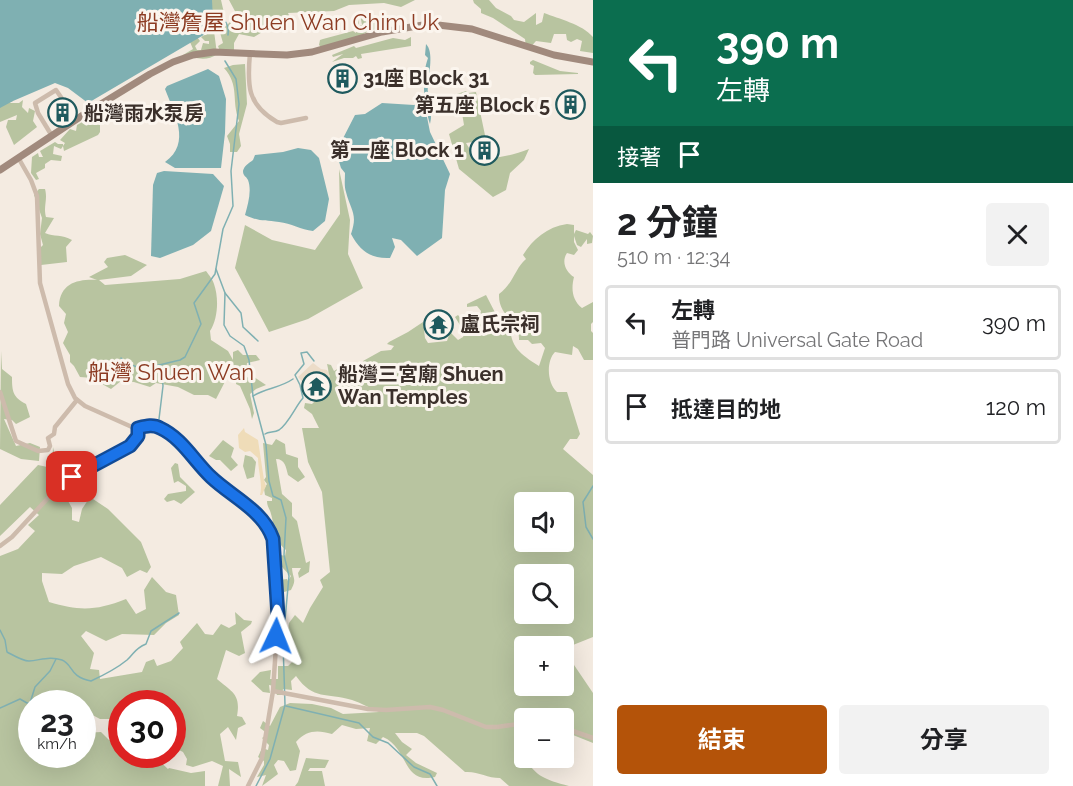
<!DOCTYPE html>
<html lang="zh-TW">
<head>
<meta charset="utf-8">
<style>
	:root { --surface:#fff; --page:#f2f2f2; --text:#202124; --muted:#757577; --line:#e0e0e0; --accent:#b45309 }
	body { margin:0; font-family:Raleway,"Noto Sans TC",sans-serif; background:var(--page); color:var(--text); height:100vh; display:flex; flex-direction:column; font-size:22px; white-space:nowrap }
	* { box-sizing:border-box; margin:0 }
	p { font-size:20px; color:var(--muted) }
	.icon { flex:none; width:33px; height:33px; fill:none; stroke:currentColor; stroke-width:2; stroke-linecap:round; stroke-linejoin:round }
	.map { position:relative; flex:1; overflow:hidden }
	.drawer { display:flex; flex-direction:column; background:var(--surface); width:480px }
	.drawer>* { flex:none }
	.top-card { background:#0b6e4f; color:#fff; overflow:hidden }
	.tools { position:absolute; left:514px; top:492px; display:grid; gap:12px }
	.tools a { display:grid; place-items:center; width:60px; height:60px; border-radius:6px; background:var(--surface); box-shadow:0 6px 24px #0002; font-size:30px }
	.speed { position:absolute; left:18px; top:690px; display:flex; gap:12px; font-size:30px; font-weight:700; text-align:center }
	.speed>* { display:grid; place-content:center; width:78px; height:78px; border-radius:50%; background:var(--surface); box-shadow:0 6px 24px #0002; line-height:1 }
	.speed small { font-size:15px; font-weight:400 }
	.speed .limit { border:9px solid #d22; background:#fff; color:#111 }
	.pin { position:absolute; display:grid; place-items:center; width:51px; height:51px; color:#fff; margin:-26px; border-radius:12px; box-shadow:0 3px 9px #0006 }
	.me { position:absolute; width:66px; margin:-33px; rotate:2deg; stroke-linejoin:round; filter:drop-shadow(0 0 4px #0008) }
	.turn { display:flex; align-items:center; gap:21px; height:126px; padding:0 24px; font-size:27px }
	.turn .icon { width:78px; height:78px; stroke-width:2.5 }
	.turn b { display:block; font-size:42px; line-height:51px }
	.then { display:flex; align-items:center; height:57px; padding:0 24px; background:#0003; gap:12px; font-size:22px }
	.round { display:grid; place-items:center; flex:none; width:63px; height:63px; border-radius:6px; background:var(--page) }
	.head { display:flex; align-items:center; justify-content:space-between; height:102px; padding:0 24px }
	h1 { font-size:36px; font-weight:700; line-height:45px }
	.action { display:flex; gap:12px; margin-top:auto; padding:12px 24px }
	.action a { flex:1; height:69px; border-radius:6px; background:var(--accent); color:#fff; font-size:24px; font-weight:700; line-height:69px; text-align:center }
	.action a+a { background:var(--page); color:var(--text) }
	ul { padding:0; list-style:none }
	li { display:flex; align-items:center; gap:18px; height:75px; margin:0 12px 9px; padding:0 12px; border:3px solid var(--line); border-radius:6px }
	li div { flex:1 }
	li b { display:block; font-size:22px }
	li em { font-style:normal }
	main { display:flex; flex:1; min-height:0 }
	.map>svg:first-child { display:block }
	.green { fill:#b8c4a0; fill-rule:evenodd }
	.sand { fill:#efdcb8 }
	.plaza { fill:#ecdcc8 }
	.water { fill:#7fb0b2 }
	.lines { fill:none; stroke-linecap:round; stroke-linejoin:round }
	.stream { stroke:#7fb0b2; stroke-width:1.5 }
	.street { stroke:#cdbbac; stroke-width:4.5 }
	.secondary { stroke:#a18a7d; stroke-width:7 }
	.route-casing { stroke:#114b97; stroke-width:15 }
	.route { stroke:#1a73e8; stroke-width:10 }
	.labels { text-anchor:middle; stroke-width:6; stroke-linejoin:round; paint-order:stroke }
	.poi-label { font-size:20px; font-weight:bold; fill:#3b302b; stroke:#fbf5ee; text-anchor:start }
	.quarter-label { font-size:22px; fill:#8c3b22; stroke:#fbf5ee }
</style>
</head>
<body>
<main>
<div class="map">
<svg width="593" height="786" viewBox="0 0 593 786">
	<rect width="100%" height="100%" fill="#f4ebe1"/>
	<g class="green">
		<path d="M210,0H221L226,22L214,31L217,54C207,62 195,58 183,55L193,49L190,42L197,37L200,41L195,46L197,50H201L203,43L209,44V41H205L201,37L214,30Z"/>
		<path d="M229,0H415L401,7L384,3L349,5L334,11L288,13L291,20L284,19L254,37L239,34L234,43V52L221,54L218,46L223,43L219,29L225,27L237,15Z"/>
		<path d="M473,0H489L496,8L511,16L514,20L524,22L536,13V25L542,22L544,13C559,19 582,24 593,37V53L580,51L582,41L577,39L571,42L567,40L566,34H554L551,43L536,41L529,49L526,48L525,39L493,18L481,13V9L474,3Z"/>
		<path d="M360,14L364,15L368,24L371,20L370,16L382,23V27L367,32L348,43L325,51L319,45L320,40L323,39L353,31L356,33V20L358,19L359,25H362Z"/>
		<path d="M411,37V46L361,54L362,58L358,59L356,56L353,58H344L332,62L343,54L333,57L332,55L354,46L356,48L393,38L405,40Z"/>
		<path d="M533,60L560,71L578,73V74L535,75L533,73L534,66L530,64V62Z"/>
		<path d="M245,64L247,104L239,134L241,146L237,152H230V144L227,136L239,121C231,100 240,86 224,68L233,65Z"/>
		<path d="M0,85L13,101L9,103H19L23,100L22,107L28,113L29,108L35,111L33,121L37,127L14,145L6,127L8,120H16L17,115L0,122Z"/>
		<path d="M466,91L468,93L476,92L486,140L466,143L474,156C494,160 510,156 529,149L524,160L510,173L506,190L493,197L459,169L449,134L464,125L462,113L457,115L454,95Z"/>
		<path d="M93,116L100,125V132L98,135L64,151L63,146L61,149L54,146L53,154L62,156L61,161L51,160L45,164V168L36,173L39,179L36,180L31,173L32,157L38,153L39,157H43L40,151L55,142L58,144H63V146L65,143L60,140L70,129L76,131L77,125Z"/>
		<path d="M339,169L350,220L348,254L363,288L308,319L269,332L235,268L245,225L272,240L315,250L340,214Z"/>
		<path d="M39,189H45C48,200 43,206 46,217L54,218L45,233C54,237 62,234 72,240L66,247L67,262L41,265V247L43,245L40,234L42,218L34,195Z"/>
		<path d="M567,224L574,225V234L576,230L588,234L590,232L593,236L592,243L587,244V239L581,247L577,245L574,236V242L578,250L574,255L567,253C561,262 566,272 574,277C571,289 572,300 582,308L593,302V322L591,324V331L593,333V360H584L578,349L573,346L572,355L555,352C546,361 547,383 557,392H567L580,434L577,439H570L563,449L593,475V637L573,645L572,662L593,693V743L573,735L564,729V718H525V730H521L515,739C532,771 533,777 569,786H509L500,778C487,778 478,771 465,772L424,736L417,733H395L402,742L412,749L406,755L416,763L437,773L435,777C402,785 409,748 383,737L376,744L367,741L370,728L356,729L342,725L332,734C317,730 307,730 296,742L300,751L296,770L290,771L284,761L278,760L274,765L278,774L262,786L266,775L257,777L264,765V761L258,757L262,748L268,750L269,745L262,738L268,734L260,728L263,721L270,726L280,707L290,703L312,704L331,708L343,714L379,712C370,708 361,703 352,700C326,692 314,701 296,676L291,681L292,690L283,689L282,695H277L274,686L269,685L270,693L263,692L251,681L260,672L271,670L270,679H278V666H288L295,659L286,645L289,623L295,615L303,623L310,608L323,587L320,580L330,572L322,492L308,462L302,428H319L312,414L304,408L305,403L312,404C325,391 332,383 327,364L331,365L334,371L344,365L347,368L360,365L365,366L363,361L381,351L391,350L394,346L387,344L389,342L408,332L423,322L425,338L428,343L447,341L450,332L458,340L463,337V330L455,317L458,315L464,322L479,319L481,311L477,306L467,307V304L486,295L503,328L510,324C510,347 520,354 539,366L545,348L541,343L532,344L528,340H519C520,319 498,318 499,294C514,283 515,268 526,259L523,255C533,239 547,227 567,224ZM525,502H564V542H525ZM525,574H564V614H525ZM525,646H564V686H525Z"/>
		<path d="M125,255L147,265L131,276L99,280L105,285L180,279L206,271C209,275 213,280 214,284C219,298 218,319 210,331L211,340L228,351L233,360V352L238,350L243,355H256L260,360L247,363L246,373L234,368L233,361L232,368L216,399L208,395H194L178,387L156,383L150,387L134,382L121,381L111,389L102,384H95L93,378L80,377L74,366L70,362V355L63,343L68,332L64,323L66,314L59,306C60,283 78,279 97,280L89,277L108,267L104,262L107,258Z"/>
		<path d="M1,351L2,369L12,377C12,392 13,397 26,404L30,417L16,424L12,420L4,419L16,446L30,443L40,447L39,461L21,459L0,449Z"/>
		<path d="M254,377L266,385L256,389L250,394L254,413L252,419L250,409L240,386L236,384V378Z"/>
		<path d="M276,439L285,444L286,454L298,458V467L305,477L298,482L288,475C286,467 285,459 276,459L282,494L292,503V516L297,521L306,563L310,561L309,572L299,578L298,573L301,568H292C293,580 297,578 291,590L284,592L279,588L282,585L279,580L287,579L288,581L291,576C278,564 279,563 278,546L281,555L285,556L286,550C274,540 275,528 271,514C270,509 267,507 267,501H272V498L265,495L264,489L267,484L264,480L266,477L263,443L272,445Z"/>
		<path d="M223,440L234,448L231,457L238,465L231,471L220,460H216L209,456Z"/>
		<path d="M53,447L59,475L50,485L55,492L69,486L68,501L72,508V520L79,522L82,509L90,497L108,509L141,542L151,567L147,573L140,570L127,577L122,568L101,557L74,566L62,574L42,573V581L49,602C79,611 96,611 126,599L136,614L146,609L144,590L152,577L166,592L176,595L179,615L166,623L154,635L122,634L106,641L86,631L81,636L94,653L90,669L99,670L100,679L142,672L146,662L154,659L157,666L171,661L183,648L180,642L197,623L205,634L213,635L221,624L229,628L236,624L235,612L244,620L252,621L251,624L241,632L245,653L239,656L226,650L217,679C232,692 241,694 237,716L242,717L246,724L238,728L236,740L228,727L220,734L225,761L238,762L241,777L229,769L230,786H218L223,766L212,761L193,767L186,765L187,759L183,752L173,747L172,704H122L121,719H100L83,710L82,704H32L31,744L26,749L32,754H82L83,733L101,732L109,740L121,734L122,754L153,755L168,769L169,768L191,773L205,771V786H0V556L18,549L35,531L28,525L39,515L30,507L0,536V505L38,465L52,468Z"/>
		<path d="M245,455L252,457L256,462L254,477L247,479L243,466Z"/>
		<path d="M175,463L178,464L180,477L195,492L181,504L174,500L167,502L164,499L168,494L186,491V486L178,481L174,483L171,468Z"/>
		<path d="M306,758L329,760L325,768H310L308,771H322L325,786H289H295L298,782Z"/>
	</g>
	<path class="sand" d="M244,428L245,432L258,440L264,480L266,486L262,495H260C263,485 258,470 258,458L250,451L245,452L239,448L238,435Z"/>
	<path class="plaza" d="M313,363L321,369L327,370L330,376L327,382L320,377L309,389L315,396L310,402L304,383L298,377Z"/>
	<g class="water">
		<path d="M0,0H212L213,21L219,26L88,103L68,88L55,83L13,101L0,108Z"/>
		<path d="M426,44C434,52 429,73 428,85C426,98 434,110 430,124C424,104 421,77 428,58L425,55Z"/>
		<path d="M208,69L219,76L226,99L225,133L221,168H175L165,162C192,143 174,113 165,89L167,86Z"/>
		<path d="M424,102L430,132L450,174L445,190L442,238L417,256L401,240L392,238L395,247L390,258C371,259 360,251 351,234C358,214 351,211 346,192C344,186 345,179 345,173L341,168L336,152L355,115L365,114L382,103L414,105Z"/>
		<path d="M298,148L311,150L319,158L329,199L325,221L313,231C301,230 291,223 279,222C264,220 260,222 245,215C248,204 252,191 248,180C246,176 243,176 243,171C244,166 249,163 253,160L255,155L283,152Z"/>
		<path d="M164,171L213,174L224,186L211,231L193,245L160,258L151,256L153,185L157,173Z"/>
	</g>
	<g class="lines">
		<g class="stream">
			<path d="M212,10C222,17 230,22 228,35"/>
			<path d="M216,269L225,293L241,313L243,327L258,341"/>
			<path d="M225,293L224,325L230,336L244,346L249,360L253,396L266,445L269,481L273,496L281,500L286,518L284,555L289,576L283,642L285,705L270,759L256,786"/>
			<path d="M121,358C136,375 161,364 180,360L185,357L201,324L194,303L215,274L223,229L233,206L231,171L239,104L236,79L225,61"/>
			<path d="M253,396C266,388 280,388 293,379"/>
			<path d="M159,419L163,386L161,366"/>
			<path d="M265,434C269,431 274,433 279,430C289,423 295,407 303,398L300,385L295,375L304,364L301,353L307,352L314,361"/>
			<path d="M593,486L583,502L586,527L593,539"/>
			<path d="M0,630L5,640L7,652C13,655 22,661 29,661C41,660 50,656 62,660C73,664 69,677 91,681C104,675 116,669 127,660C135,653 134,649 146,644L151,631L179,613"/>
			<path d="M286,706L359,723L373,737L388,743L414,767L430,774L437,786"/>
			<path d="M0,708L20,699L27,703H30L35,687L50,671L56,659"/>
		</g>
		<g class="street">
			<path d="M250,53C247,85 247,105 277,122L281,123L306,118"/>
			<path d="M52,136L38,113L35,103L56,90L65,103"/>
			<path d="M19,159L31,180L37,196L40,283L68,384L75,398L85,406L132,427L153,425L165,430L183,444L211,476L262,519L269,528L273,539L278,616L273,691L262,758L248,786"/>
			<path d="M0,392L16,441L38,451L48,450L50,446L48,438L54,434L55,427L77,400"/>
			<path d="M0,546L12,537L60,485L130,446L138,436V428"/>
			<path d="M273,691L368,709L386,710L430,707L443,710L486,727H497L525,723"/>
			<path d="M564,728L593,738"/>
		</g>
		<path class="secondary" d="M0,170L83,115L150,74L173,62L193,55L214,52L287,55L312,52L382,32L423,25H438L472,29L554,55L593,62"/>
	</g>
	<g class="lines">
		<defs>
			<path id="route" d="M72,477L130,446L138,436V428C146,426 153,424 160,428C182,438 194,461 211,477C232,497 263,510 273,539L278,616L276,636"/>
		</defs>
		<use href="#route" class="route-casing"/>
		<use href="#route" class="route"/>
	</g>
	<defs>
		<symbol id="building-ring" viewBox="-11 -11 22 22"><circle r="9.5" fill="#fbf5ee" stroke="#1f5a5e" stroke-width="1.5"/><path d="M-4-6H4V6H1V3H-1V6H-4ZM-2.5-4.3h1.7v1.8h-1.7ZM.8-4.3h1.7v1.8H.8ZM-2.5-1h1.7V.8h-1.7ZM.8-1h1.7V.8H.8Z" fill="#1f5a5e"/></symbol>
		<symbol id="temple-ring" viewBox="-11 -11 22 22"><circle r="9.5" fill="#fbf5ee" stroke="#1f5a5e" stroke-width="1.5"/><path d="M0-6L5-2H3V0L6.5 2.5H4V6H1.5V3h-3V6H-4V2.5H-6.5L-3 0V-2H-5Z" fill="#1f5a5e"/></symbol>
	</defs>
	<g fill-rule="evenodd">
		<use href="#building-ring" x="326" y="62" width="33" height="33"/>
		<use href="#building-ring" x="554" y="88" width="33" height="33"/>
		<use href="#building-ring" x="46" y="96" width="33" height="33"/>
		<use href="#building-ring" x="468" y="134" width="33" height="33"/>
		<use href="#temple-ring" x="422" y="308" width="33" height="33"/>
		<use href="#temple-ring" x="300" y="370" width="33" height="33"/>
	</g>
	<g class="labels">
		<g class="poi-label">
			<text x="363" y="85">31座 Block 31</text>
			<text x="550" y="112" text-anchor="end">第五座 Block 5</text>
			<text x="84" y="120">船灣雨水泵房</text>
			<text x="464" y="157" text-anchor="end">第一座 Block 1</text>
			<text x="460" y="331">盧氏宗祠</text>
			<text x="338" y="381">船灣三宮廟 Shuen<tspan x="338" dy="23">Wan Temples</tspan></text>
		</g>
		<g class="quarter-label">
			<text x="288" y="30">船灣詹屋 Shuen Wan Chim Uk</text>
			<text x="171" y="380">船灣 Shuen Wan</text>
		</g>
	</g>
</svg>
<div class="tools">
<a><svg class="icon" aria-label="sound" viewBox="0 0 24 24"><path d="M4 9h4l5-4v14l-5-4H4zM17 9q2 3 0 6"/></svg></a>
<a><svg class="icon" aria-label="search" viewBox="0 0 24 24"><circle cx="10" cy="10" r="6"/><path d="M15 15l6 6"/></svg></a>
<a>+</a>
<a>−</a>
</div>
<div class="speed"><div>23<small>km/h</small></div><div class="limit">30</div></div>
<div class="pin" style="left:72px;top:477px;background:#d93025"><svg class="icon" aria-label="arrive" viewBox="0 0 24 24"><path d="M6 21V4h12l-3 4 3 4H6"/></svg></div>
<svg class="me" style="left:276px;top:636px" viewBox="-20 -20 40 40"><path d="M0-17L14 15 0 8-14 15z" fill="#1a73e8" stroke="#fff" stroke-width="4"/></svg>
</div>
<section class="drawer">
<div class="top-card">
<div class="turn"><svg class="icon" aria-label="left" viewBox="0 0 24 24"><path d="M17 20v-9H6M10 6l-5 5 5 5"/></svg><div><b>390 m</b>左轉</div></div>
<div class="then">接著<svg class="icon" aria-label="arrive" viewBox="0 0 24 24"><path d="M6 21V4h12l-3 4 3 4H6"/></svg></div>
</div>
<div class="head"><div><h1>2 分鐘</h1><p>510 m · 12:34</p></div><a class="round"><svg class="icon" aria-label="close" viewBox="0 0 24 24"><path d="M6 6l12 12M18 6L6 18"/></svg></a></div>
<ul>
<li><svg class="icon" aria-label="left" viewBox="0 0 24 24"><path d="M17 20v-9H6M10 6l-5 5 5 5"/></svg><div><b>左轉</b><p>普門路 Universal Gate Road</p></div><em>390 m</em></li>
<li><svg class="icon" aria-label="arrive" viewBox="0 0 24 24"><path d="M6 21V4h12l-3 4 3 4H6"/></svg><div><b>抵達目的地</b></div><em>120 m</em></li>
</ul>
<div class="action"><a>結束</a><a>分享</a></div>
</section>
</main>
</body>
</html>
